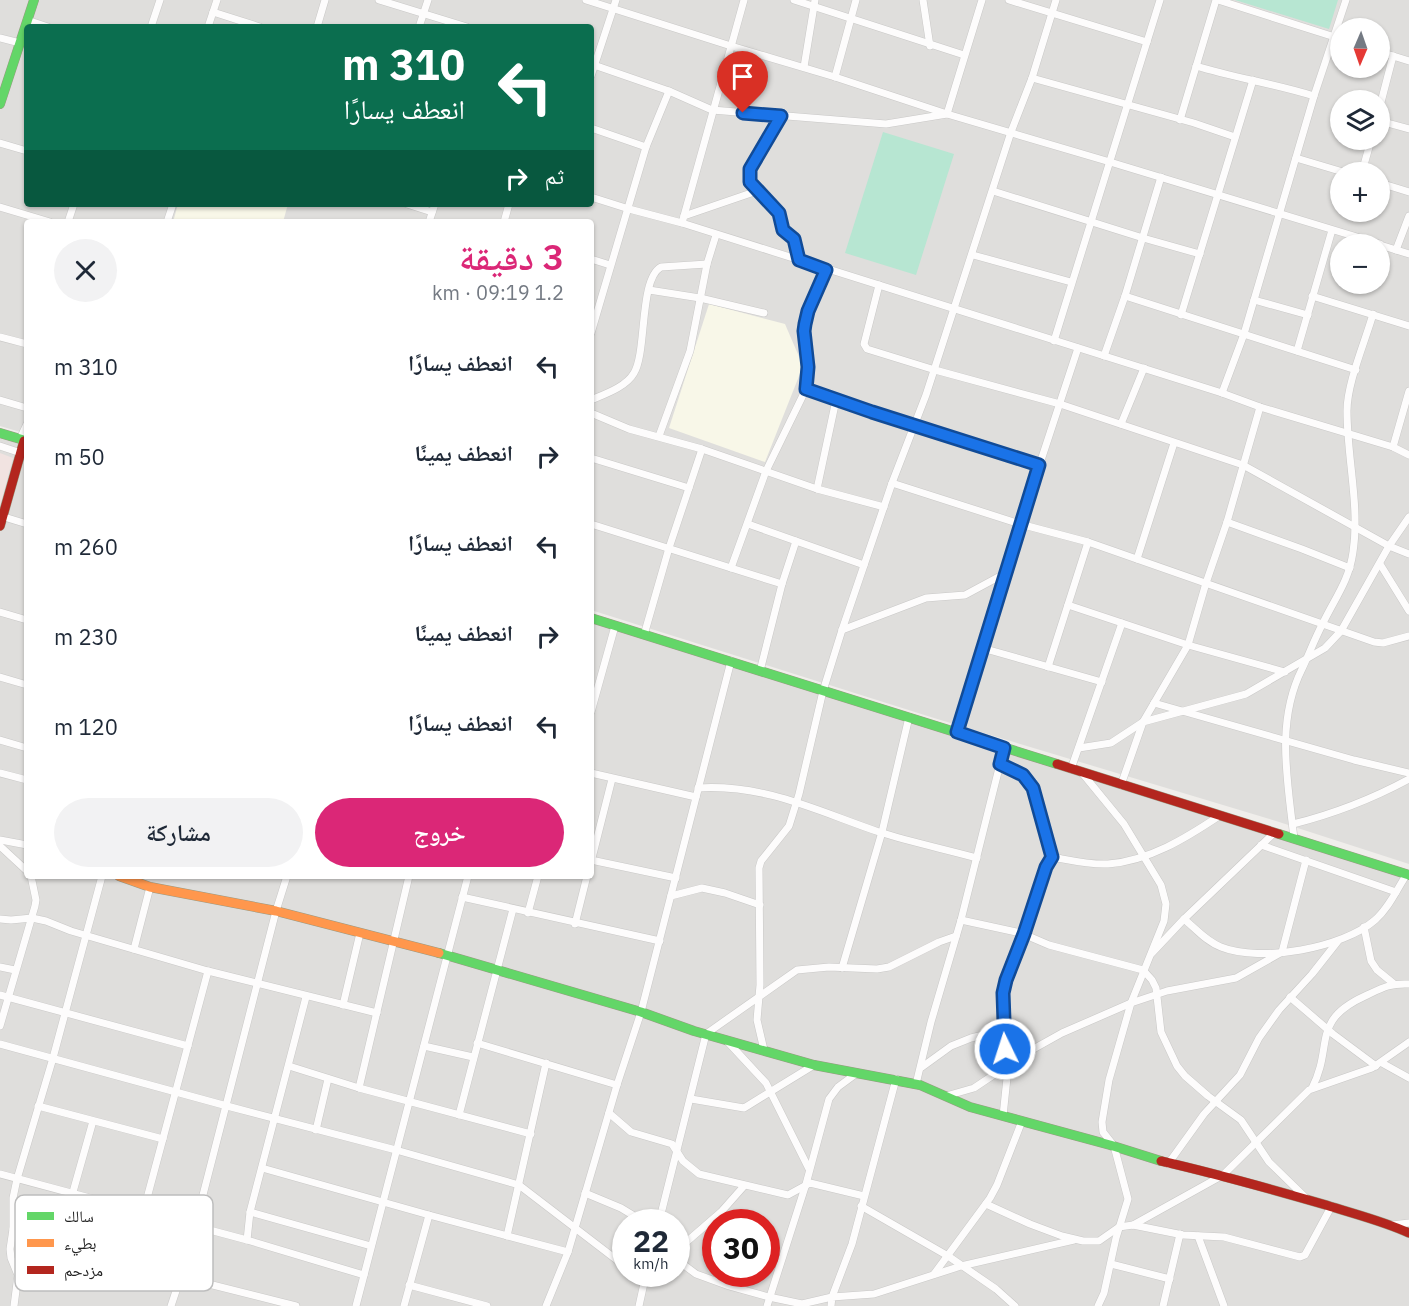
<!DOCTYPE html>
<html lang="ar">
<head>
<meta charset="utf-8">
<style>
	:root { --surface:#fff; --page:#f2f2f3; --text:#1f2937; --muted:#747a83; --accent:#db2777 }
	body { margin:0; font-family:"IBM Plex Sans","Noto Naskh Arabic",sans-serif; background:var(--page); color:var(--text); direction:rtl; height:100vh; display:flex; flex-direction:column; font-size:22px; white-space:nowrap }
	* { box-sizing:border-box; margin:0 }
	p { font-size:20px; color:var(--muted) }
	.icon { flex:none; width:33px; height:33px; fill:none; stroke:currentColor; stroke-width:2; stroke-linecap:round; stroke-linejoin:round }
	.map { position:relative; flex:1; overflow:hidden; direction:ltr }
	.panel { position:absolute; left:24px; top:219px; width:570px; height:660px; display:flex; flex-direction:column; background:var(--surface); border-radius:6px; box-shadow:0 2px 4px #0004; direction:rtl }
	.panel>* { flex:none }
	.banner { position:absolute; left:24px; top:24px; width:570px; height:183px; border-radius:6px; box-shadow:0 2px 4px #0004; direction:rtl; background:#0b6e4f; color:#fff; overflow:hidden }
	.needle { width:39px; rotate:182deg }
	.fabs { position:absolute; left:1330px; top:18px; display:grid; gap:12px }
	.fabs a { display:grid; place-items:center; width:60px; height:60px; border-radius:50%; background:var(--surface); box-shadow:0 2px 4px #0004; font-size:30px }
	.speed { position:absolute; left:612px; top:1209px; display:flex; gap:12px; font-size:30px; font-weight:700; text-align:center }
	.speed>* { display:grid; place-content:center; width:78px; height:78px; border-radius:50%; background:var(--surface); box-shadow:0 2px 4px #0004; line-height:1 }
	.speed small { font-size:15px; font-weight:400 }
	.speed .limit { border:9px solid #d22; background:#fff; color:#111 }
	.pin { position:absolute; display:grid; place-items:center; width:51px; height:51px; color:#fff; margin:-62px -26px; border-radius:50% 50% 50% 0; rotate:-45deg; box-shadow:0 0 6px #0007 }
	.pin .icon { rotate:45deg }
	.me { position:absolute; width:66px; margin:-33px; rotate:356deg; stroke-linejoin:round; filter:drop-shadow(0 0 4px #0008) }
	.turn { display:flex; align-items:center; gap:21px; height:126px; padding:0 30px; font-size:27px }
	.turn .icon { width:78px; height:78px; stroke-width:2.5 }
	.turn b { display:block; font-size:42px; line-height:51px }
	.then { display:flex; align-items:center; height:57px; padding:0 30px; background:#0003; gap:12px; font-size:22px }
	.round { display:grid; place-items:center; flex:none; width:63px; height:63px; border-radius:32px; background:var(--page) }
	.overview { display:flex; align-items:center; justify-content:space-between; height:102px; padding:0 30px }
	h1 { font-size:36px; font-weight:600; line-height:45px; color:var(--accent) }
	.cta { display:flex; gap:12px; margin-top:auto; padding:12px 30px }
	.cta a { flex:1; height:69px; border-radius:36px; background:var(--accent); color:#fff; font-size:24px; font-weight:600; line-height:69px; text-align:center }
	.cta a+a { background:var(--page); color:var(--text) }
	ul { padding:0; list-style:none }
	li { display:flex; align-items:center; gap:18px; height:90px; padding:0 30px }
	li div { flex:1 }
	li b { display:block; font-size:22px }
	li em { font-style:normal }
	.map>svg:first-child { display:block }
	.residential { fill:#dfdedc; fill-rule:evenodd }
	.commercial { fill:#f1e3e1 }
	.education { fill:#f8f7e8 }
	.pitch { fill:#b7e6d2 }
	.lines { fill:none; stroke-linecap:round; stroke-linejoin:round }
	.street-casing { stroke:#c9c8c7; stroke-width:8 }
	.fast-casing { stroke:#999a82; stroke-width:10 }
	.slow-casing { stroke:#999a82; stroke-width:10 }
	.jam-casing { stroke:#999a82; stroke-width:10 }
	.street { stroke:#fdfcfc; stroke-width:7 }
	.fast { stroke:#63d668; stroke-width:9 }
	.slow { stroke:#ff974d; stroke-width:9 }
	.jam { stroke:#b3261e; stroke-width:9 }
	.route-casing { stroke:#114b97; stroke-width:15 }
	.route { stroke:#1a73e8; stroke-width:10 }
	.key { fill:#fff; stroke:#bdbdbd; stroke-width:1.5 }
	.key-label { font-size:16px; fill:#222 }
</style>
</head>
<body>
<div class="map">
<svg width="1409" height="1306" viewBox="0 0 1409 1306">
	<rect width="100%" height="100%" fill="#f0eeeb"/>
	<g class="residential">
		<path d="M0,0H1409V864L1276,821L934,718L591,610V222H27V434L0,426ZM27,27H591V204H27ZM1341,28H1380V68H1341ZM1341,100H1380V140H1341ZM1341,172H1380V212H1341ZM1341,244H1380V284H1341Z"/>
		<path d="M0,434L27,442V876H591V619L1409,876V1306H0ZM626,1222H676V1274H626ZM716,1222H766V1274H716Z"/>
	</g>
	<path class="commercial" d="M0,453L13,458L0,506Z"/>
	<g class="education">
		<path d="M178,204H288L283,222H173Z"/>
		<path d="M709,304L785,324L803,366L765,462L669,428Z"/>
	</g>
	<g class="pitch">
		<path d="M1235,0H1338L1329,29Z"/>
		<path d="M883,132L954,154L916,275L845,253Z"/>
	</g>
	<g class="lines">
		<defs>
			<g id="street">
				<path d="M379,0L467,27"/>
				<path d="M586,0L731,46L835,77L947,114L1110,162L1380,244"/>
				<path d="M794,0L964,55"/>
				<path d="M923,0L930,46"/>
				<path d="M1009,0L1147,42"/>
				<path d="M1218,0L1341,39"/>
				<path d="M213,12L260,27"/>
				<path d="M27,20L48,27"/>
				<path d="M151,27L160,0"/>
				<path d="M208,27L217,0"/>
				<path d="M317,27L325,0"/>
				<path d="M419,27L428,0"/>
				<path d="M0,38L20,43"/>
				<path d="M1380,52L1409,61"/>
				<path d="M591,64L669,91L712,110L886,124L947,114L982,0"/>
				<path d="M1196,66C1235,78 1276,84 1314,96"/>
				<path d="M804,67L815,0"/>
				<path d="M591,76L616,0"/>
				<path d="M835,77L856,0"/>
				<path d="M1032,78L1194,123L1235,137"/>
				<path d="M1380,106L1393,56"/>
				<path d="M781,116L750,169C746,192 774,197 781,216C783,220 782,226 783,230L794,239L799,260"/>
				<path d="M1180,120L1216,0"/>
				<path d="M1380,121L1409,129"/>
				<path d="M591,128L646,147"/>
				<path d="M0,143L27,151"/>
				<path d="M1296,158L1343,172"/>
				<path d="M1362,172L1371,140"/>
				<path d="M1380,183L1409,192"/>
				<path d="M993,191L1143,238L1200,254"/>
				<path d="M591,197L629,209L682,223L1222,393L1260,407L1393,447L1409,455"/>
				<path d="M407,204L432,212"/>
				<path d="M0,207L50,222"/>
				<path d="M684,216L757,191"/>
				<path d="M68,222L74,204"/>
				<path d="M167,222L173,204"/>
				<path d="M429,222L435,204"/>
				<path d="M504,222L509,204"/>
				<path d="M682,223L744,0"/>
				<path d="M1380,245L1409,254"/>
				<path d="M1396,250L1409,216"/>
				<path d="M973,255L1071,282"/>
				<path d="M591,259L610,265"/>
				<path d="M879,285L864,344L867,349L935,370L1060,404L1243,465L1389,546L1409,554"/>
				<path d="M649,290L700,298L764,313"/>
				<path d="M1125,296L1356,370"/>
				<path d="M1312,296L1409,326"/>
				<path d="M1254,300L1308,315"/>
				<path d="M1181,315L1253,80"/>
				<path d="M591,333L646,147L669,91"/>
				<path d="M0,337L27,344"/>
				<path d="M1054,341L1160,0"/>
				<path d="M1297,351L1332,230"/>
				<path d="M1104,356L1125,296L1161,177"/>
				<path d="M806,389L872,412L1039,465"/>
				<path d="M1222,393L1244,334L1314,96L1346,0"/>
				<path d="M0,400L27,408"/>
				<path d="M591,400C605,394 626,387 634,373C647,352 639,279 661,267L707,264"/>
				<path d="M591,413L629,429L702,449L817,489L884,507"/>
				<path d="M1121,424L1144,368"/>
				<path d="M659,436L690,351L707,264L716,235"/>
				<path d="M20,439L27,424"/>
				<path d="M0,446L27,455"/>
				<path d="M1393,447L1409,391"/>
				<path d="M591,458L689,488"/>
				<path d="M892,483L1020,524L1088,542L1374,642L1383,643L1409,636"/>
				<path d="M817,489L836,400"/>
				<path d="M1,516L27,524"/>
				<path d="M1227,522L1302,549L1350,568"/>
				<path d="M591,524L782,584"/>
				<path d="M748,524L864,565"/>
				<path d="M1137,559L1174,443"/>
				<path d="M1380,564L1409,611"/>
				<path d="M731,568L766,471L806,389L809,367L804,331L808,311L826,270"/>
				<path d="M1068,605L1188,645L1285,672"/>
				<path d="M0,612L27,620"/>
				<path d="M842,630L926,598L965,595L1004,574"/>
				<path d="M644,635L669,548L702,449"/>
				<path d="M982,648L1102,682"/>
				<path d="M1048,667L1088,542"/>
				<path d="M760,671L782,584L796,541"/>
				<path d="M0,677L27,685"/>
				<path d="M1154,703L1354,760L1409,773"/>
				<path d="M591,712L615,626"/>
				<path d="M957,732L1020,524L1078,348"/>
				<path d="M0,740L27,748"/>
				<path d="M1079,748L1111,743L1143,722L1246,694L1325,648L1341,631L1389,546L1409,517"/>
				<path d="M1000,764L1023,775L1033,788L1052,857L1046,867L1024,934L1006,980L1003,993L1007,1078L1003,1116"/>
				<path d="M1071,769L1122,623"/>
				<path d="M0,773L27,780"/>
				<path d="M591,773L696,797"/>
				<path d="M1083,774L1124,824L1161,885L1166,904L1164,921L1131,1003L1109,1080L1102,1122L1103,1132L1114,1146L1128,1199L1116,1238L1104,1293L1098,1306"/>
				<path d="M1121,785L1143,722L1188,645L1206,583L1227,522L1260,407"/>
				<path d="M698,788C766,784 817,811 879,832C911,842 944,849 977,858"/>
				<path d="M1293,824C1333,814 1372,799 1409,779"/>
				<path d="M1294,839C1288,782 1275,723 1302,669C1309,654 1315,638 1323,623C1335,598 1349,581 1353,552C1360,506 1347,458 1347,411C1347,383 1365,342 1373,314"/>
				<path d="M0,840L27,845"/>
				<path d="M1261,845L1396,892"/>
				<path d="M0,846L27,871"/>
				<path d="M1052,857C1069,860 1090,865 1108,864C1149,861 1186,838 1219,816"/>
				<path d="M591,860L676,878"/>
				<path d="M591,862L612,779"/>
				<path d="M102,876L53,1058L17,1179L13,1198V1229L85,1243L126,1257L149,1269L296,1306"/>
				<path d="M671,896L702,888L725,893L760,905"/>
				<path d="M462,897L660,941"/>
				<path d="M528,913L538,876"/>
				<path d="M0,919L11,920L32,918L46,921L71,931L208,971L377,1013"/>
				<path d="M1184,919C1196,929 1207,942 1221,947C1261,963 1343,948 1375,920C1389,908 1397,889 1407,874"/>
				<path d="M961,920L1021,933L1049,945L1143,970L1152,980L1156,988L1161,1032L1177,1066L1185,1076L1208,1096L1241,1120L1269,1162L1306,1198"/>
				<path d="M575,924L587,876"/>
				<path d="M1364,927L1371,961L1377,970L1393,983"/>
				<path d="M134,949L150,887"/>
				<path d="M1152,953L1184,919L1274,833"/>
				<path d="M0,967L15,970"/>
				<path d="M842,968L882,832L909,717"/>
				<path d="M0,995L188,1046"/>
				<path d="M1290,997L1333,1034L1376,1066"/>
				<path d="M343,1005L360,933"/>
				<path d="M0,1026L35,906L36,900L31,876"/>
				<path d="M727,1041L766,1083L809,1169"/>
				<path d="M477,1043L617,1085"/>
				<path d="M0,1044L227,1106L396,1150L519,1185L626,1267"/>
				<path d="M424,1046L473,1057"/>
				<path d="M764,1050L757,1020L760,985L759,868L761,861L789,826L799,794L823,691L842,630L892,483L926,395L1011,132L1032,78L1056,0"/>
				<path d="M1382,1063L1409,1078"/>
				<path d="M289,1066L359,1088L531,1134"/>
				<path d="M922,1067L951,1046L971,1038L1004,1030"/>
				<path d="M916,1084L931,1022L961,920L1004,748"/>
				<path d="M359,1088L409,876"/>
				<path d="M1312,1088C1334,1046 1310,1021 1365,996C1382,988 1390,983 1409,984"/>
				<path d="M946,1096L974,1088L1028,1052L1062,1033L1131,1003L1167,991L1236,978L1282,952L1306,860"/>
				<path d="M691,1099L744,1108L814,1065"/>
				<path d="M38,1106L163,1139"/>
				<path d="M609,1113L631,1132L672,1144L683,1161L699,1174L788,1195L810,1183L864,1196"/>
				<path d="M459,1115L513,909"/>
				<path d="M316,1130L328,1079"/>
				<path d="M1168,1164L1204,1114L1240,1075L1259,1038L1279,1010L1312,974L1338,941"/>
				<path d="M262,1168L429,1215L568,1252"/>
				<path d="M0,1174L247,1240L364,1275"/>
				<path d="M585,1193L621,1208L644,1222"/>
				<path d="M986,1204L1030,1224L1062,1236L1083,1241H1099L1119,1227L1133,1225L1183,1235L1224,1237L1300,1257L1305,1255L1331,1207"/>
				<path d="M861,1206L948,1256L996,1289L1015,1306"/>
				<path d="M250,1212L371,1246"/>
				<path d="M143,1213L208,971"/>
				<path d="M659,1222L706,1034L797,970L829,967L877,969L889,967L939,942L956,936"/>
				<path d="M1133,1225L1223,1175L1309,1090L1372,1068L1409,1042"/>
				<path d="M1392,1225L1409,1223"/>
				<path d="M195,1226L276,911L287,876"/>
				<path d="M13,1229L10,1249L11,1258L18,1275L14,1306"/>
				<path d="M507,1236L546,1063"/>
				<path d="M1198,1236L1224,1306"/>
				<path d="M60,1238L93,1121"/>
				<path d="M247,1240L250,1212L306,997"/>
				<path d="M676,1251L721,1212L744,1186"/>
				<path d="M676,1259L696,1274L729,1286L769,1297L802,1304L832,1297L852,1244L896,1079"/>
				<path d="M1111,1264L1170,1279"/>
				<path d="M934,1274L990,1198L997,1185L1022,1121"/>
				<path d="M409,1285L487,1306"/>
				<path d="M171,1306L181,1276"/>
				<path d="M356,1306L468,876"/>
				<path d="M404,1306L429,1215"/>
				<path d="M546,1306L568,1252L617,1085L641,1012L731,661"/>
				<path d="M639,1306L646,1274"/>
				<path d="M767,1306L806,1184L829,1099L838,1087L857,1073"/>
				<path d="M831,1306L832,1297L874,1294L961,1266L1074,1240"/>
				<path d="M1163,1306L1180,1234"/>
			</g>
			<g id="fast">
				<path d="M0,104L34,0"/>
				<path d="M0,433L27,441"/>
				<path d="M591,618L1057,764"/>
				<path d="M1279,834L1409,875"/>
				<path d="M439,953L641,1012L694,1031L814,1065L920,1085L970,1107L1110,1145L1161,1161"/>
			</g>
			<path id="slow" d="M119,876L150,887L276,911L439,953"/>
			<g id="jam">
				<path d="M0,526L24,441"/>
				<path d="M1057,764L1279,834"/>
				<path d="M1161,1161C1217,1174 1271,1189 1326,1205C1354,1214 1383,1221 1409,1233"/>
			</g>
		</defs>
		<use href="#street" class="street-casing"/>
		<use href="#fast" class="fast-casing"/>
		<use href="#slow" class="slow-casing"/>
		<use href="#jam" class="jam-casing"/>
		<use href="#street" class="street"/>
		<use href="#fast" class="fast"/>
		<use href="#slow" class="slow"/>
		<use href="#jam" class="jam"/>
	</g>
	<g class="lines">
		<defs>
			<path id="route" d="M743,113L781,116L750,169V182L779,213L783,230L794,239L799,260L826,270L808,311L805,324L804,331L808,367L806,389L872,412L1039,465L957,732L1004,748L1000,764L1023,775L1033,788L1052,857L1046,867L1024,934L1006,980L1003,993L1005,1049"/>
		</defs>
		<use href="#route" class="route-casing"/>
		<use href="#route" class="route"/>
	</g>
	<rect x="15" y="1195" width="198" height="96" rx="9" class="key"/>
	<rect x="27" y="1212" width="27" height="8" fill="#63d668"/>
	<rect x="27" y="1239" width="27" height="8" fill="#ff974d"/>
	<rect x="27" y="1266" width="27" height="8" fill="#b3261e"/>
	<g class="key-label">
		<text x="64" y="1222">سالك</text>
		<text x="64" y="1249">بطيء</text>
		<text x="64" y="1276">مزدحم</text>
	</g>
</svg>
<div class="fabs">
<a><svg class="needle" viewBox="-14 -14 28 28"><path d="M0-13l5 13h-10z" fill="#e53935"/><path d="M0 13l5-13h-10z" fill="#747a83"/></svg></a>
<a><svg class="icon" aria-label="layers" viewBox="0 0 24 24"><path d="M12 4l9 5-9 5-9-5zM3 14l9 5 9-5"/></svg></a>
<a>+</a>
<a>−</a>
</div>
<div class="speed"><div>22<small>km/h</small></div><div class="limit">30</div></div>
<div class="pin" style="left:743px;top:113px;background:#d93025"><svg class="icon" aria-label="arrive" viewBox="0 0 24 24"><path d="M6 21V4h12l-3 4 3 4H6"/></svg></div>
<svg class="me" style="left:1005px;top:1049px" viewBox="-20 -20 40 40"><circle r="17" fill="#1a73e8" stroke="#fff" stroke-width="3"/><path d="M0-11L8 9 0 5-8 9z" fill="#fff"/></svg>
<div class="banner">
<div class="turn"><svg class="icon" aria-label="left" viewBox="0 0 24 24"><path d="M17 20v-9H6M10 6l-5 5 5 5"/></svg><div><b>310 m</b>انعطف يسارًا</div></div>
<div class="then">ثم<svg class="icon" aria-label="right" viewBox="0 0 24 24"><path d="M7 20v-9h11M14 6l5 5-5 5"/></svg></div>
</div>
<section class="panel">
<div class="overview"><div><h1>3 دقيقة</h1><p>1.2 km · 09:19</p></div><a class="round"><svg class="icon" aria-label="close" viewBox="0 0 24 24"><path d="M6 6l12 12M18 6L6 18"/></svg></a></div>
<ul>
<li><svg class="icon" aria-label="left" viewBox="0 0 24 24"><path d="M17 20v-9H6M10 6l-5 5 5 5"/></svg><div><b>انعطف يسارًا</b></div><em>310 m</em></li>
<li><svg class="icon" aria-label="right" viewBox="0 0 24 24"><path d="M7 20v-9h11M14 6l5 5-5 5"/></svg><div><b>انعطف يمينًا</b></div><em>50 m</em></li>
<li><svg class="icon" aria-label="left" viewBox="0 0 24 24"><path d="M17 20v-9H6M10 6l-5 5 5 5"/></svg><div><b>انعطف يسارًا</b></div><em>260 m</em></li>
<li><svg class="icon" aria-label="right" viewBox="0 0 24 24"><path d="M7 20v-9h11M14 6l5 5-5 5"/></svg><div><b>انعطف يمينًا</b></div><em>230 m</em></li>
<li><svg class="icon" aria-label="left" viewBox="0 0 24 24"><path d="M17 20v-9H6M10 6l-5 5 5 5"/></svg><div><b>انعطف يسارًا</b></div><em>120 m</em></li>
</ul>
<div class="cta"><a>خروج</a><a>مشاركة</a></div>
</section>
</div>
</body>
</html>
